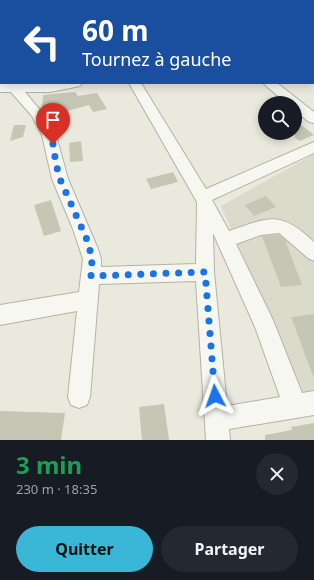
<!DOCTYPE html>
<html lang="fr">
<head>
<meta charset="utf-8">
<style>
	:root { --surface:#171b24; --page:#242831; --text:#f1f3f6; --muted:#9ea1a6; --accent:#3ab7d7 }
	body { margin:0; font-family:"Noto Sans",sans-serif; background:var(--page); color:var(--text); height:100vh; display:flex; flex-direction:column; font-size:15px; white-space:nowrap }
	* { box-sizing:border-box; margin:0 }
	p { font-size:13px; color:var(--muted) }
	.icon { flex:none; width:22px; height:22px; fill:none; stroke:currentColor; stroke-width:2; stroke-linecap:round; stroke-linejoin:round }
	.map { position:relative; height:440px; overflow:hidden }
	.details { display:flex; flex-direction:column; background:var(--surface); flex:1 }
	.details>* { flex:none }
	.hud { position:absolute; left:0px; top:0px; width:314px; height:84px; box-shadow:0 2px 10px #0003; background:#1a4fa0; color:#fff; overflow:hidden }
	.tools { position:absolute; left:258px; top:96px; display:grid; gap:8px }
	.tools a { display:grid; place-items:center; width:44px; height:44px; border-radius:50%; background:var(--surface); box-shadow:0 2px 10px #0003; font-size:20px }
	.pin { position:absolute; display:grid; place-items:center; width:34px; height:34px; color:#fff; margin:-41px -17px; border-radius:50% 50% 50% 0; rotate:-45deg; box-shadow:0 0 4px #0007 }
	.pin .icon { rotate:45deg }
	.me { position:absolute; width:44px; margin:-22px; rotate:356deg; stroke-linejoin:round; filter:drop-shadow(0 0 3px #0008) }
	.turn { display:flex; align-items:center; gap:14px; height:84px; padding:0 16px; font-size:18px }
	.turn .icon { width:52px; height:52px; stroke-width:2.5 }
	.turn b { display:block; font-size:28px; line-height:34px }
	.round { display:grid; place-items:center; flex:none; width:42px; height:42px; border-radius:21px; background:var(--page) }
	.headline { display:flex; align-items:center; justify-content:space-between; height:68px; padding:0 16px }
	h1 { font-size:24px; font-weight:700; line-height:30px; color:#1e9e55 }
	.button { display:flex; gap:8px; margin-top:auto; padding:8px 16px }
	.button a { flex:1; height:46px; border-radius:24px; background:var(--accent); color:#111; font-size:16px; font-weight:700; line-height:46px; text-align:center }
	.button a+a { background:var(--page); color:var(--text) }
	.map>svg:first-child { display:block }
	.built { fill:#dbdbcc }
	.building { fill:#c6c6b5 }
	.lines { fill:none; stroke-linecap:round; stroke-linejoin:round }
	.minor-casing { stroke:#b3b3a3; stroke-width:2 }
	.minor { fill:#f7f7f1; fill-rule:evenodd }
	.route { stroke:#1a73e8; stroke-width:7; stroke-dasharray:0 12.6 }
</style>
</head>
<body>
<div class="map">
<svg width="314" height="440" viewBox="0 0 314 440">
	<rect width="100%" height="100%" fill="#e9e9de"/>
	<path class="built" d="M314,154V391L303,392L221,206Z"/>
	<g class="building">
		<path d="M75,92L78,96L97,93L107,109L93,112L89,105L53,115L49,106L42,107L43,95Z"/>
		<path d="M295,113L301,118L295,120L314,135L300,141L295,138Z"/>
		<path d="M14,125H26L23,137L10,141Z"/>
		<path d="M81,141L83,161L70,162L69,143Z"/>
		<path d="M173,172L178,182L151,189L146,179Z"/>
		<path d="M266,196L276,207L254,216L245,205Z"/>
		<path d="M51,200L61,231L44,236L34,205Z"/>
		<path d="M279,235L285,240L302,285L281,287L262,236Z"/>
		<path d="M314,314V375L313,376L291,317Z"/>
		<path d="M164,404L169,440H142L139,407Z"/>
		<path d="M0,411L65,413L61,440H0Z"/>
		<path d="M314,423V440H265V435L292,430L291,427Z"/>
	</g>
	<g class="lines">
		<defs>
			<g id="minor">
				<path d="M0,0H10L1,1V3Z"/>
				<path d="M54,0H64L65,1H55Z"/>
				<path d="M127,0H141L126,1Z"/>
				<path d="M270,0H283L269,1Z"/>
				<path d="M299,0H310L311,1H300Z"/>
				<path d="M0,10H1L0,17Z"/>
				<rect x="313" y="25" width="1" height="6"/>
				<rect x="0" y="47" width="1" height="6"/>
				<rect x="313" y="49" width="1" height="7"/>
				<path d="M56,83H82L80,86L50,92H25L46,117L56,135L68,179L98,249L101,259V267L196,264L197,202L129,83H141L206,189L314,142V153L212,200L229,231C270,217 280,210 314,242V261L308,258L279,233L261,235L236,244L273,320L302,393L314,391V415L229,429L230,440H206L196,281L99,284L90,397L87,405L79,408L71,405L68,397L77,311L0,325V305L79,292L83,259L73,229L52,179L42,135L32,116L11,92H0V84ZM213,233L255,327L280,397L227,406L214,272Z"/>
				<path d="M263,83H277L314,112V123L309,122L295,111V103H286Z"/>
			</g>
		</defs>
		<use href="#minor" class="minor-casing"/>
		<use href="#minor" class="minor"/>
	</g>
	<g class="lines">
		<path class="route" d="M53,144L56,164L60,179L88,242L92,259L91,276L205,272L215,396"/>
	</g>
</svg>
<div class="tools">
<a><svg class="icon" aria-label="search" viewBox="0 0 24 24"><circle cx="10" cy="10" r="6"/><path d="M15 15l6 6"/></svg></a>
</div>
<div class="pin" style="left:53px;top:144px;background:#d93025"><svg class="icon" aria-label="arrive" viewBox="0 0 24 24"><path d="M6 21V4h12l-3 4 3 4H6"/></svg></div>
<svg class="me" style="left:215px;top:396px" viewBox="-20 -20 40 40"><path d="M0-17L14 15 0 8-14 15z" fill="#1a73e8" stroke="#fff" stroke-width="4"/></svg>
<div class="hud">
<div class="turn"><svg class="icon" aria-label="left" viewBox="0 0 24 24"><path d="M17 20v-9H6M10 6l-5 5 5 5"/></svg><div><b>60 m</b>Tournez à gauche</div></div>
</div>
</div>
<section class="details">
<div class="headline"><div><h1>3 min</h1><p>230 m · 18:35</p></div><a class="round"><svg class="icon" aria-label="close" viewBox="0 0 24 24"><path d="M6 6l12 12M18 6L6 18"/></svg></a></div>
<div class="button"><a>Quitter</a><a>Partager</a></div>
</section>
</body>
</html>
